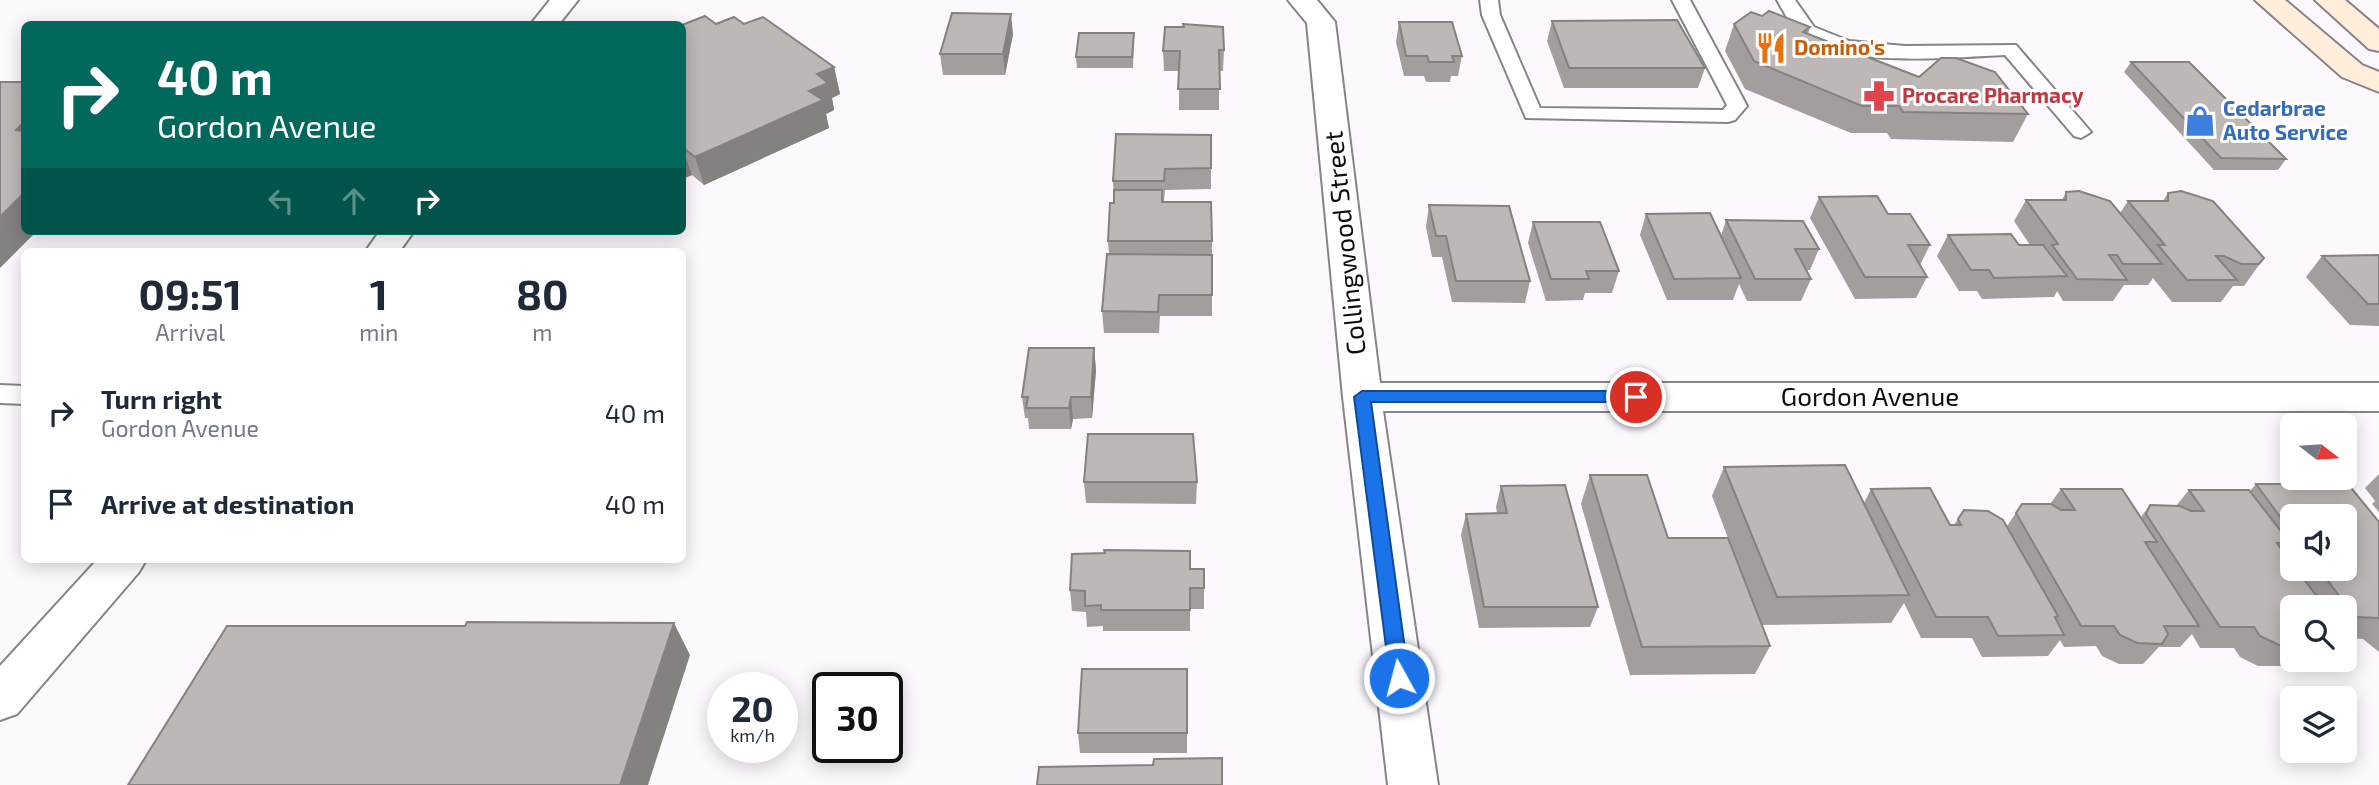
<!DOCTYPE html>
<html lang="en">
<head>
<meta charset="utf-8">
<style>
	:root { --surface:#fff; --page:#f6f6f7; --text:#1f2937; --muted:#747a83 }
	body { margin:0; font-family:"Exo 2",sans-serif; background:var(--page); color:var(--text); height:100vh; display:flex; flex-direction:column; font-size:26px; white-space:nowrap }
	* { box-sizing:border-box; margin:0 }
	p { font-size:23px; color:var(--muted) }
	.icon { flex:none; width:38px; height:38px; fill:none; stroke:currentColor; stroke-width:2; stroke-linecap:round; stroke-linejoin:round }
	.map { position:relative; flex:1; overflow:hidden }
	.side { position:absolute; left:21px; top:248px; width:665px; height:315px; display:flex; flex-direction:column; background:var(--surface); border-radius:10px; box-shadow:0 4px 18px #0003 }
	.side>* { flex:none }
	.hud { position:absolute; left:21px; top:21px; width:665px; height:214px; border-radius:10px; box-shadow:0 4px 18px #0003; background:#00695c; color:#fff; overflow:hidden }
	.needle { width:46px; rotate:107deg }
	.controls { position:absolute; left:2280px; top:413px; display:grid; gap:14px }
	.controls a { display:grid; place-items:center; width:77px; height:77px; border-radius:10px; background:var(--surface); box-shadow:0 4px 18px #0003; font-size:35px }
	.speed { position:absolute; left:707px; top:672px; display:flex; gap:14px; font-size:35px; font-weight:700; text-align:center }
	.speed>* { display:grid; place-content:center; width:91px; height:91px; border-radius:50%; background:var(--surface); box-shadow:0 4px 18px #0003; line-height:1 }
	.speed small { font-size:18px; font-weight:400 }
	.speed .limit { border:4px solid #111; border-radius:10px; background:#fff; color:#111 }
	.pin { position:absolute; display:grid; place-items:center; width:60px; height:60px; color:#fff; margin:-30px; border:4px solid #fff; border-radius:50%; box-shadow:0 2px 7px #0007 }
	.me { position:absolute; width:77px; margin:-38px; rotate:353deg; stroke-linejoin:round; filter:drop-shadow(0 0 5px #0008) }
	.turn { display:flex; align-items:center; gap:24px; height:147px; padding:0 21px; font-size:32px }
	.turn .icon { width:91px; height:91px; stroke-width:2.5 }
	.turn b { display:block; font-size:49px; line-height:60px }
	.lanes { display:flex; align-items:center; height:66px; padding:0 21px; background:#0003; justify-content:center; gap:35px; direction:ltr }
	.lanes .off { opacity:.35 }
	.eta { display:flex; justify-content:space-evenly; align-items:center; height:119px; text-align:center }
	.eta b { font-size:42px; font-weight:700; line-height:49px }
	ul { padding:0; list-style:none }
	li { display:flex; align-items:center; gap:21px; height:91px; padding:0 21px }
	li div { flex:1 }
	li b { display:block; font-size:26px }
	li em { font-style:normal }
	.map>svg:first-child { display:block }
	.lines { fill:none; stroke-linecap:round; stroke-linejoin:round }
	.lane-casing { stroke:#878488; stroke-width:4 }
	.street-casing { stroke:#878488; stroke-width:4 }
	.secondary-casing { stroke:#878488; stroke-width:4 }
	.lane { fill:#fff; fill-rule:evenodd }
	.street { fill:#fff; fill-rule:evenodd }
	.secondary { fill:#ffeeda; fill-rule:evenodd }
	.wall { fill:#a39e9d; fill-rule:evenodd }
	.shaded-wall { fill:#84817f }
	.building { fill:#bdb8b6; stroke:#84817f; stroke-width:2 }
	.route { fill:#1a73e8; stroke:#114b97; stroke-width:2 }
	.labels { text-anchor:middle; stroke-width:6; stroke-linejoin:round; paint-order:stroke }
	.far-food-label { font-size:21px; font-weight:bold; fill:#c56008; stroke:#fff; text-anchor:start }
	.far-health-label { font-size:21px; font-weight:bold; fill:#be3a42; stroke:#fff; text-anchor:start }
	.far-shop-label { font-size:21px; font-weight:bold; fill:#366cbe; stroke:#fff; text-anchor:start }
	.street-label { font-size:26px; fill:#0e0d0e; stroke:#fff }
</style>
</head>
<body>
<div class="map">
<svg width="2379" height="785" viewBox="0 0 2379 785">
	<rect width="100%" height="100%" fill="#fcf8fd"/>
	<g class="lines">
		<defs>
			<g id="lane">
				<path d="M1480,0H1498L1500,15L1540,108L1723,110L1727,105L1672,0H1690L1747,106L1735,120L1728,122L1526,118L1482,15Z"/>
				<path d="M1777,0H1795L1814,27L1849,41L1905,46L2016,45L2091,132L2081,138L2074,136L2005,55C1949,57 1850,69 1802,35C1791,27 1784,12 1777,0Z"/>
				<path d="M0,385L24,386V404L0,403Z"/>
			</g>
			<g id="street">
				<path d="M550,0H578L559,24H531Z"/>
				<path d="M1288,0H1317L1335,22L1380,383H2379V411H1383L1438,785H1388L1343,397L1307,23Z"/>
				<path d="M380,231H414L399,252H365Z"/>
				<path d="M97,560H146L139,572L17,714L0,720V666Z"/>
			</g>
			<g id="secondary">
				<path d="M2255,0H2285L2362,65L2379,72V92L2342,77Z"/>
				<path d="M2315,0H2345L2379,29V51L2369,49Z"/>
			</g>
		</defs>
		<use href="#lane" class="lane-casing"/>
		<use href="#street" class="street-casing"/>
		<use href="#secondary" class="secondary-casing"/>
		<use href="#lane" class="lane"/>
		<use href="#street" class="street"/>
		<use href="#secondary" class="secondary"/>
	</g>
	<g class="wall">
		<path d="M1762,16L1810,27L1808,34L1919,77L2028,114L2013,142L1891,139L1887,133H1851L1745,89L1725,51L1734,24Z"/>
		<path d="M1552,21L1705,68L1698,88H1564L1547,41Z"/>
		<path d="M1399,22L1462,56L1458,76H1451L1450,82H1426L1424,76H1404L1396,42Z"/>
		<path d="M716,24H744L834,67L840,94L832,98L834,110L826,114L829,128L704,185L692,175L682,179V25Z"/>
		<path d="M1013,34L1005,75H943L940,54Z"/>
		<path d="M1134,43L1133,68H1077L1076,57Z"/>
		<path d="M1224,50L1223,71H1219V110H1179V71H1164L1163,51Z"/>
		<path d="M2131,62L2286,159L2278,170H2214L2124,72Z"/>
		<path d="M1211,135V189L1165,190L1164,202L1212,241V316H1160L1159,333H1104L1102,311L1109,254L1108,241L1114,203L1113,181Z"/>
		<path d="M2066,192L2120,213L2128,201H2163L2168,193L2264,258L2244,286H2233L2221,302H2172L2153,278L2148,285H2124L2113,301H2063L2057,291L2054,297L1982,299L1977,291H1959L1937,256L1948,235L2019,245H2030L2014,221L2026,200H2062Z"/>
		<path d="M1819,197L1888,214L1930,245L1920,265L1927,277L1916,298L1855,299L1810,218Z"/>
		<path d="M1429,205L1530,281L1525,303L1452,302L1442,257H1432L1426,227Z"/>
		<path d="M1646,214L1721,236L1726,220L1819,249L1810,270H1806L1811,279L1801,301H1747L1739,284L1733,300H1667L1640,235Z"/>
		<path d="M1533,222L1619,271L1612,293H1585L1583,300L1546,301L1528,243Z"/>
		<path d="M2379,255V326L2350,325L2306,277L2322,256Z"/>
		<path d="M1094,348L1096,370L1092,418L1073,419L1071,429H1029L1028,418H1025L1022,397Z"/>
		<path d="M1724,467L1864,503L1871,489L1950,525H1954L1964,510L2007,526L2022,504H2050L2061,489L2141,517L2150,505L2176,506L2189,490L2250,491L2256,484L2379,522V652L2363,639L2345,638V607H2292V656L2283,666H2258L2240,657L2234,648H2200L2192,634L2180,647H2159L2143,664H2119L2102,656L2096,646L2064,647L2060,640L2048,656L1982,657L1972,638H1921L1904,603L1891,623L1762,625L1770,646L1755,674L1630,675L1581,504L1590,475L1668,538H1728L1712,496ZM2292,516L2345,569H2292Z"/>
		<path d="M2379,474V512L2372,504L2375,501L2365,488Z"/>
		<path d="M1084,482H1197L1196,504L1086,503Z"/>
		<path d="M1501,486L1598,607L1590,627L1479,628L1461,535L1466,514L1497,513L1496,507Z"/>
		<path d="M1190,569H1204V609H1190V631H1103V626L1087,627L1086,612L1072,611L1070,590Z"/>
		<path d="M1187,669V753H1080L1078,733Z"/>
	</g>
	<g class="shaded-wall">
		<path d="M1011,14L1013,34L1005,75L1003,54Z"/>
		<path d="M834,67L840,94L832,98L834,110L826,114L829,128L704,185L695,157L809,91L817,74Z"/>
		<path d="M24,122V142L16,130Z"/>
		<path d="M682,147L692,175L682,179Z"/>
		<path d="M24,193V231H37L0,268V217Z"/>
		<path d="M1094,348L1096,370L1092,418L1091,397Z"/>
		<path d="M1071,397L1073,419L1071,429L1069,408Z"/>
		<path d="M674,623L690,655L648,785H620Z"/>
	</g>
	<g class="building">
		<path d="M1769,11L1810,27L1803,32L1919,77L1941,58H1956L1995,72L2028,114L1903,112L1899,106H1862L1754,61L1734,24L1751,12L1762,16Z"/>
		<path d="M952,13L1011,14L1003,54H940Z"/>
		<path d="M705,16L716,24L734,17L744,24L763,17L834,67L817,74L828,83L809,91L823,100L695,157L682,147V25Z"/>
		<path d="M1677,20L1705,68H1569L1552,21Z"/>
		<path d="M1399,22H1452L1462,56H1452L1454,62H1429L1427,56H1406Z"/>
		<path d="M1183,24L1223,27L1224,50H1219L1220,89H1178L1180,51H1163L1165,27H1184Z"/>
		<path d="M1079,33H1134L1132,57H1076Z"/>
		<path d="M2131,62H2189L2286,159L2221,158Z"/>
		<path d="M0,82H24V122L16,130L24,131V193L0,217Z"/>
		<path d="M1116,134L1211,135V168L1165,169L1164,181H1113Z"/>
		<path d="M1114,190H1162V202H1211L1212,241H1108L1110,203H1114Z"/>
		<path d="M2079,191L2110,201L2162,264H2123L2117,255H2109L2127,280L2077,279L2052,245L2058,244L2026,200H2066V192Z"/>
		<path d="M2181,191L2213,201L2264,258L2259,264H2241L2224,256H2216L2237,280H2187L2158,245H2165L2128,201H2168V193Z"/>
		<path d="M1877,196L1888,214H1910L1930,245H1908L1927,277H1865L1819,197Z"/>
		<path d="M1429,205L1509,206L1530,281H1456L1446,236H1436Z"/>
		<path d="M1710,213L1741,278L1674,279L1646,214Z"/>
		<path d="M1726,220L1803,221L1819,249H1795L1811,279H1755Z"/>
		<path d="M1533,222H1600L1619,271H1586L1589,279H1551Z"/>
		<path d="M2011,234L2019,245H2043L2067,276L1994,278L1989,270H1971L1948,235Z"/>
		<path d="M1107,254L1212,255V295H1159L1158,312L1102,311Z"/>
		<path d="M2379,255V304H2368L2322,256Z"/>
		<path d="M1029,348H1094L1091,397H1071L1069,408H1026L1028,397H1022Z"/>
		<path d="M1088,434H1193L1197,482H1084Z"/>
		<path d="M1845,465L1909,595L1777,597L1724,467Z"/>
		<path d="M1590,475H1647L1668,538H1728L1770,646L1642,647Z"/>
		<path d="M2256,484H2348L2379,522V618L2355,617L2319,569H2345V516H2292V533Z"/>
		<path d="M1565,485L1598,607H1484L1466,514L1507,513L1501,486Z"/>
		<path d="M1930,488L1950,525H1961L1958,519L1964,510L1988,511L2003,520L2058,616L2055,617L2064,635L1998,636L1988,617H1936L1871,489Z"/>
		<path d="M2061,489H2122L2157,542H2145L2199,626H2164L2168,634L2162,644L2137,643L2120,635L2114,626H2081L2016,513L2022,504H2051L2061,510H2075Z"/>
		<path d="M2189,490H2249L2290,543H2277L2292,564V569H2296L2325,607H2292V645H2279L2260,636L2254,627H2220L2146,514L2150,505L2180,506L2191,511H2204Z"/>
		<path d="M1104,550L1190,551V569H1204V588H1190V610H1101V605L1085,606V591L1070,590L1072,554L1105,553Z"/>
		<path d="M467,622L674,623L620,785H128L227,626H465Z"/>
		<path d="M1082,669H1187V733H1078Z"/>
		<path d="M1222,758V785H1037L1039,767L1153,765L1154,759Z"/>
	</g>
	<path class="route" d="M1362,391H1636L1644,397L1636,402H1371L1409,678L1406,684H1392L1390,678L1354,397Z"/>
	<defs>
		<symbol id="restaurant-bare" viewBox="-9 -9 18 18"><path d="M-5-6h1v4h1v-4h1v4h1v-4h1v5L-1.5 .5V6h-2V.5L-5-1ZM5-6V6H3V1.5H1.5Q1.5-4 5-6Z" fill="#e8710a" stroke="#fff" stroke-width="2.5" paint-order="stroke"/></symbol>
		<symbol id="pharmacy-bare" viewBox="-9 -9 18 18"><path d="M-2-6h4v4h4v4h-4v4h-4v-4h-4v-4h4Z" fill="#e0444e" stroke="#fff" stroke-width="2.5" paint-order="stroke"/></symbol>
		<symbol id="shop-bare" viewBox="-9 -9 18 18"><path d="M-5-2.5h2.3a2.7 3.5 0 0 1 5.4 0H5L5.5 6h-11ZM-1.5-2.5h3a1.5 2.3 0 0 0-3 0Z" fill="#3f7fe0" stroke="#fff" stroke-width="2.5" paint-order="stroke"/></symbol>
	</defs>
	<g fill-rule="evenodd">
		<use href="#restaurant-bare" x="1749" y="26" width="44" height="44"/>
		<use href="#pharmacy-bare" x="1857" y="74" width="44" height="44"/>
		<use href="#shop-bare" x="2178" y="99" width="44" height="44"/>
	</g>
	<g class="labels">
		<g class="far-food-label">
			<text x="1794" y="55">Domino's</text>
		</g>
		<g class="far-health-label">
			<text x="1902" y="103">Procare Pharmacy</text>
		</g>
		<g class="far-shop-label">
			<text x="2223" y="116">Cedarbrae<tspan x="2223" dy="24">Auto Service</tspan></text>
		</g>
		<g class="street-label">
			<text transform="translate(1345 243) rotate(-96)" y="9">Collingwood Street</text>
			<text x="1870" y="406">Gordon Avenue</text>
		</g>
	</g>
</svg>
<div class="controls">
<a><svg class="needle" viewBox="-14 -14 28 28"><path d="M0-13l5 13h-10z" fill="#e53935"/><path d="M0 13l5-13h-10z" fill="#747a83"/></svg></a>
<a><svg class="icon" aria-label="sound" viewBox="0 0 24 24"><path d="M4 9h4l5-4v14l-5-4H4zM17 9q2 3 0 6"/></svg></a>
<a><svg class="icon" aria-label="search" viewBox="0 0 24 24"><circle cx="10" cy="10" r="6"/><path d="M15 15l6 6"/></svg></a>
<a><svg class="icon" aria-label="layers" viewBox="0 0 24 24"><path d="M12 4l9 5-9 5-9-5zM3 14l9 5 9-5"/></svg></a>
</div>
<div class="speed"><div>20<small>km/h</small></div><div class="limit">30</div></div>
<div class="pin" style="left:1636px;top:397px;background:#d93025"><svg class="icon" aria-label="arrive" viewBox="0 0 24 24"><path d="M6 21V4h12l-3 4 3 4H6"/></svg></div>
<svg class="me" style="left:1399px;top:678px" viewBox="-20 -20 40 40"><circle r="17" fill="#1a73e8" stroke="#fff" stroke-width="3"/><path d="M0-11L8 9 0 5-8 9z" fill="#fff"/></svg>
<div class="hud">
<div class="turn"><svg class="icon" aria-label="right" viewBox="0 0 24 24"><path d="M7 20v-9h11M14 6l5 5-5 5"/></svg><div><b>40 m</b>Gordon Avenue</div></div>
<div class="lanes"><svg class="icon off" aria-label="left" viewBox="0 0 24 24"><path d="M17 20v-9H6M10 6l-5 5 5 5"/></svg><svg class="icon off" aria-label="ahead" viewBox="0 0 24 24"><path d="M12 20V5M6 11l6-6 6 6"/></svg><svg class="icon" aria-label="right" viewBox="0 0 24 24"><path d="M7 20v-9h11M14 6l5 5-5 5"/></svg></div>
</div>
<section class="side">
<div class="eta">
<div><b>09:51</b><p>Arrival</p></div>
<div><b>1</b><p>min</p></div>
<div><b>80</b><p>m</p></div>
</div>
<ul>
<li><svg class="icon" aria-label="right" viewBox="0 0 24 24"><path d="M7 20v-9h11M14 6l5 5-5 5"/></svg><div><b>Turn right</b><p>Gordon Avenue</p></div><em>40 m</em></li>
<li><svg class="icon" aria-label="arrive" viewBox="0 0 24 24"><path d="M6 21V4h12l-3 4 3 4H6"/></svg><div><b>Arrive at destination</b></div><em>40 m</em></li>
</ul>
</section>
</div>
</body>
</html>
